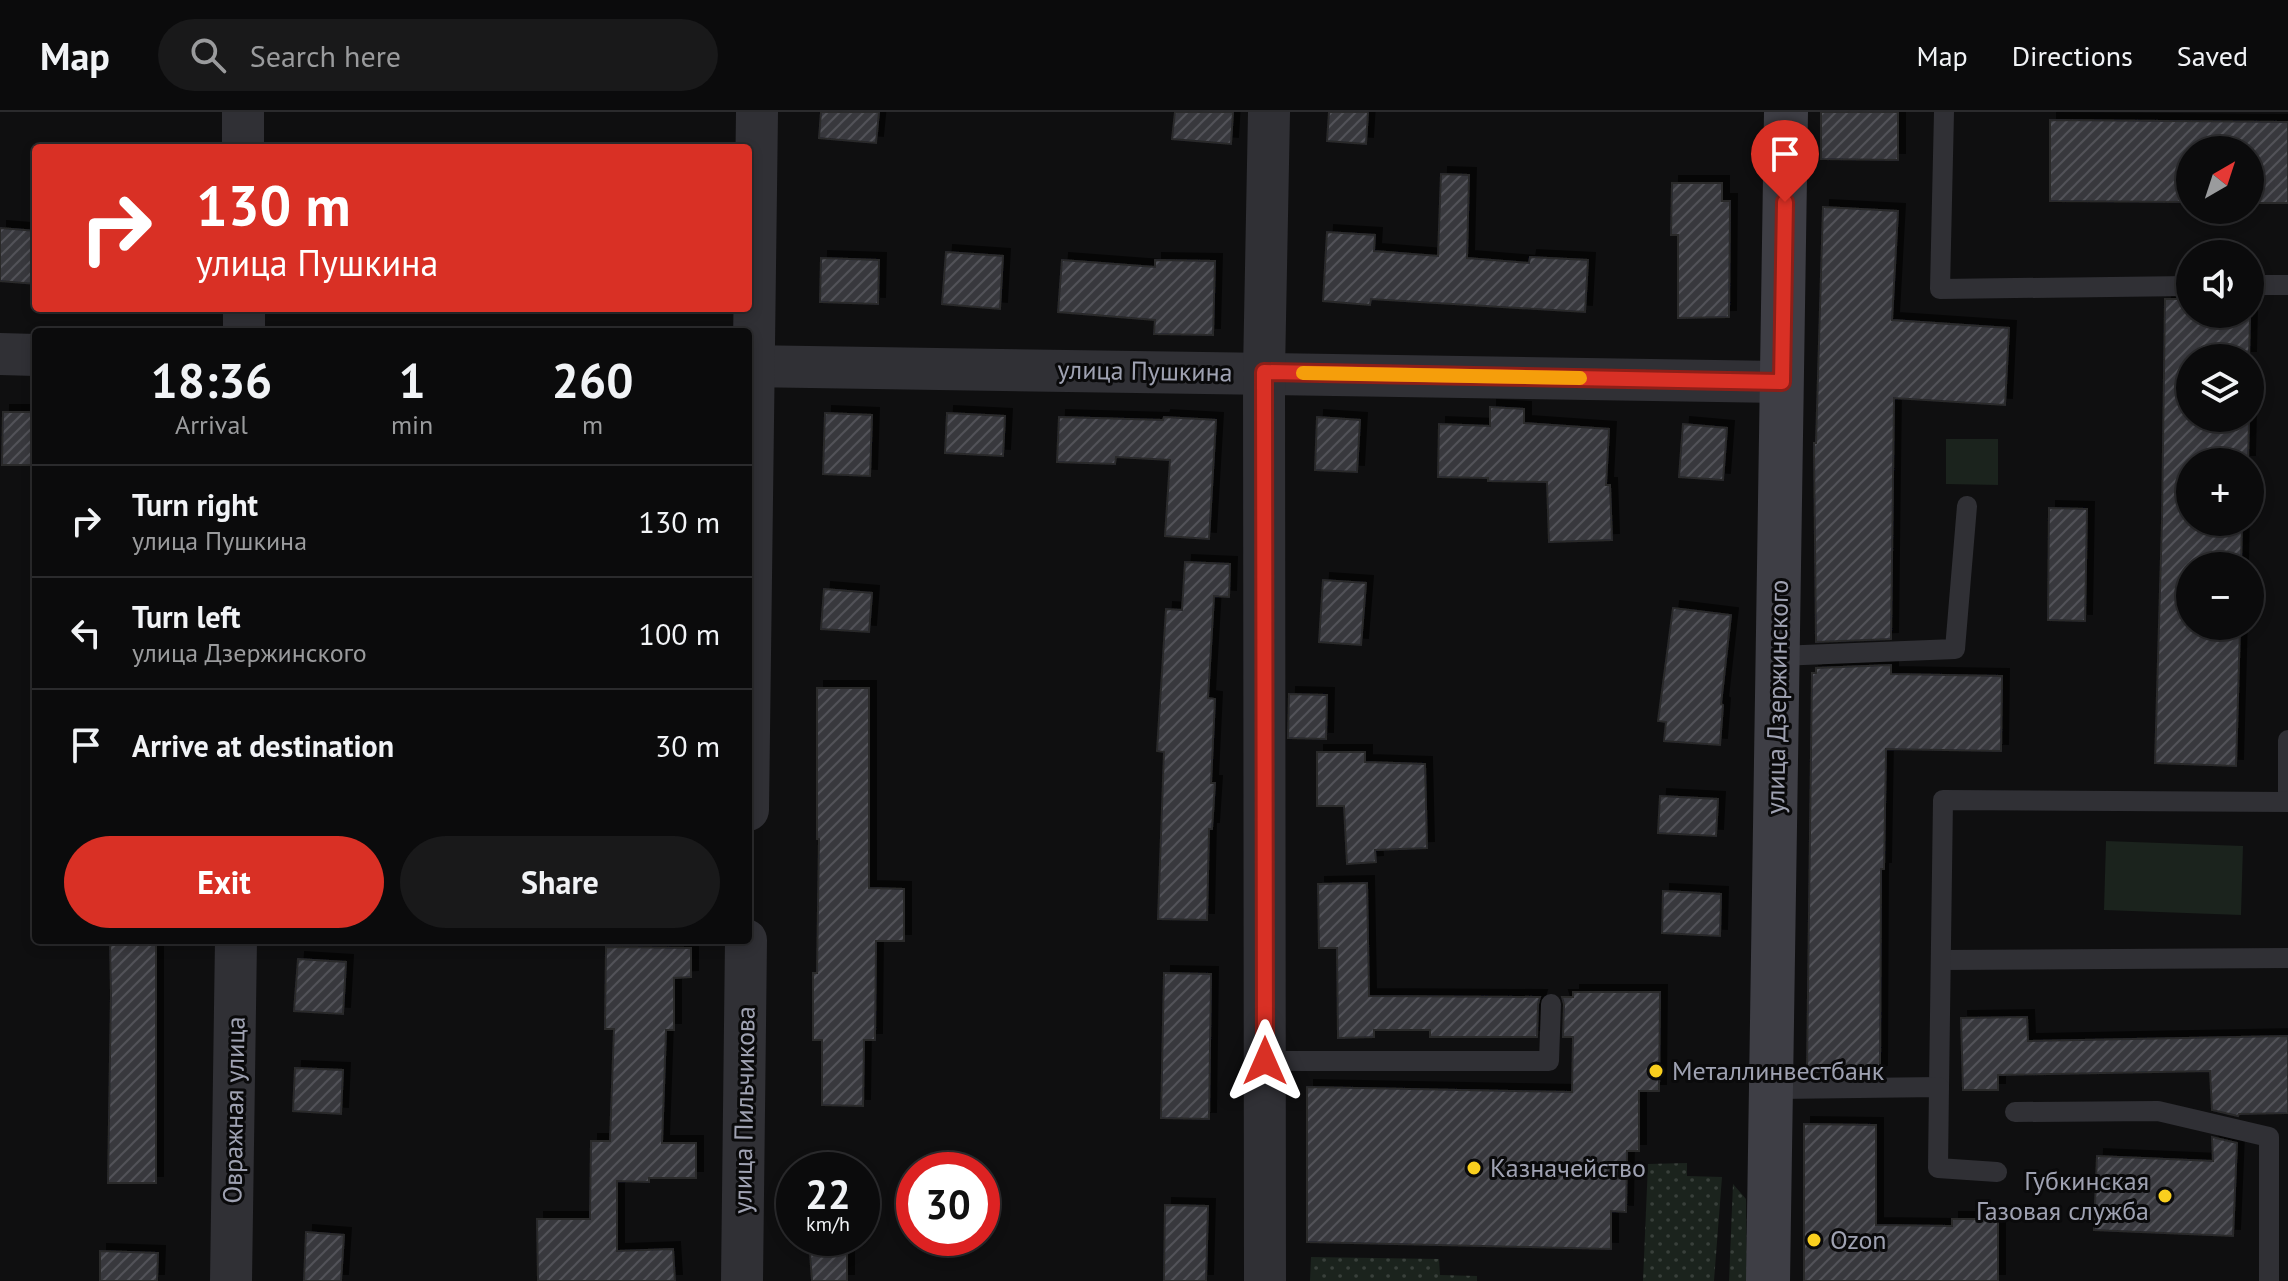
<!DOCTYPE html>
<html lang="en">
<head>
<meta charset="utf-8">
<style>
	:root { --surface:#0b0b0c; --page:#19191a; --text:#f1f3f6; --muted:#9a9b9d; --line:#2b2b2d; --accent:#d93025 }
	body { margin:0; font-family:"PT Sans",sans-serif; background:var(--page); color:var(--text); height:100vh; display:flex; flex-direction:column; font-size:30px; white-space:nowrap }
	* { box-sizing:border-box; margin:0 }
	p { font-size:26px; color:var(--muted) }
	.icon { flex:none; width:44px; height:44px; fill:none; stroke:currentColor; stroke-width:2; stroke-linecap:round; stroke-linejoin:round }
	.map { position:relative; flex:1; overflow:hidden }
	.panel { position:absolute; left:32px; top:216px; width:720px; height:616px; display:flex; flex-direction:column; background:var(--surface); border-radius:8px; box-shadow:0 4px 12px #0003,0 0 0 2px var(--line) }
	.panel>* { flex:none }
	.banner { position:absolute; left:32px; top:32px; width:720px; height:168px; border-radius:8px; box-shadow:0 4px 12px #0003,0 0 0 2px var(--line); background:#d93025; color:#fff; overflow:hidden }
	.needle { width:52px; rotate:39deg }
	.buttons { position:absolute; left:2176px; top:24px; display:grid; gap:16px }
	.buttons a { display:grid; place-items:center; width:88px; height:88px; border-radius:50%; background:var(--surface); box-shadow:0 4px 12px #0003,0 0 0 2px var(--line); font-size:40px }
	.speed { position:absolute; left:776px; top:1040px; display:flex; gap:16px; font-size:40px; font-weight:700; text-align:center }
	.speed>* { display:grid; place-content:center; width:104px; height:104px; border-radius:50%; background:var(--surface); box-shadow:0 4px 12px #0003,0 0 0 2px var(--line); line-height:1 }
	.speed small { font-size:20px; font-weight:400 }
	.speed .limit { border:12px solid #d22; background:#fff; color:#111 }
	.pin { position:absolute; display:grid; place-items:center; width:68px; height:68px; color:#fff; margin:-82px -34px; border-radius:50% 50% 50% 0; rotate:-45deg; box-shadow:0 0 8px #0007 }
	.pin .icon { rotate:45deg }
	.me { position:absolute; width:88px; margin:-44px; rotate:0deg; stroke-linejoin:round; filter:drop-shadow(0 0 6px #0008) }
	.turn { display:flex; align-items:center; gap:28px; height:168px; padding:0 32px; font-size:36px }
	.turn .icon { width:104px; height:104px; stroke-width:2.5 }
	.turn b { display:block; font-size:56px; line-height:68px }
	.eta { display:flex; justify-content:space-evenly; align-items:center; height:136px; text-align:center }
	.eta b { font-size:48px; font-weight:700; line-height:56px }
	.action { display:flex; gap:16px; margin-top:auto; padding:16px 32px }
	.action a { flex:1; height:92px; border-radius:48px; background:var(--accent); color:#fff; font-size:32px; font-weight:700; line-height:92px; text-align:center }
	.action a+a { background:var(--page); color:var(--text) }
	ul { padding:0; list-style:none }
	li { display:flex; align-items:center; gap:24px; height:112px; padding:0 32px; border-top:2px solid var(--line) }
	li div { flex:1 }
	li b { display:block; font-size:30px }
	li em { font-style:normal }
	header { display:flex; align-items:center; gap:48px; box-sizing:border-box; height:112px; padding:0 40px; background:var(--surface); border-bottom:2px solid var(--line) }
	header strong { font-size:38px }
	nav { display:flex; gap:44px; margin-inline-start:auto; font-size:28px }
	.search { width:560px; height:72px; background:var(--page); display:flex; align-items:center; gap:20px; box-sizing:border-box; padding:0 28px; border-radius:44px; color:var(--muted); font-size:30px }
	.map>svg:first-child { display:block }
	.grass { fill:url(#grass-dots) }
	.park { fill:#1b231d }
	.building { fill:url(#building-hatch); stroke:#29292c; stroke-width:2; filter:url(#shadow) }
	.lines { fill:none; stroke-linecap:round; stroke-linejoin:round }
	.service { stroke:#303035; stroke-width:20 }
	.minor { stroke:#303035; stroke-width:42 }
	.secondary { stroke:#3e3e45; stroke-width:44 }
	.route-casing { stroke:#8d1f18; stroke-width:20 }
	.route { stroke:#d93025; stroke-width:14 }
	.slow { stroke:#f59e0b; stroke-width:14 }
	.poi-dot { fill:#f9cf1e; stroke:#0a0a0b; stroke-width:3 }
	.labels { text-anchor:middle; stroke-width:6; stroke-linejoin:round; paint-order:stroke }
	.street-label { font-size:26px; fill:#9fa2b2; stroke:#0a0a0b }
	.poi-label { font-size:26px; fill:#9fa2b2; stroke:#0a0a0b; text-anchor:start }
</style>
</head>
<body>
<header>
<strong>Map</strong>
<div class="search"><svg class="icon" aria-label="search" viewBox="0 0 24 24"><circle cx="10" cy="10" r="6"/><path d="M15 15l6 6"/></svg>Search here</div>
<nav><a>Map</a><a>Directions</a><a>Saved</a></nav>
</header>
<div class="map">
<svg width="2288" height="1169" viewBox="0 0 2288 1169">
	<defs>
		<pattern id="grass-dots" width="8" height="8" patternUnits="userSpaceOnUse" patternTransform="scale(2)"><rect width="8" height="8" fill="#1b231d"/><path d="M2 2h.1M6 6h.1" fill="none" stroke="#39403b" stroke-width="1.8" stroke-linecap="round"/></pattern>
		<pattern id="building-hatch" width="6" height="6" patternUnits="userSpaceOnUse" patternTransform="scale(2)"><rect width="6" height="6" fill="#38393e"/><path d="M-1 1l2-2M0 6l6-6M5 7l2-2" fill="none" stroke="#525258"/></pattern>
		<filter id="shadow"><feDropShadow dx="7" dy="-7" stdDeviation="0" flood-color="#0009"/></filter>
	</defs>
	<rect width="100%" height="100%" fill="#0f0f10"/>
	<g class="grass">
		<path d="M1687,1051V1064L1722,1065L1714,1169H1643L1648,1052Z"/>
		<path d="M1733,1072L1746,1087L1747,1169H1729Z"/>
		<path d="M1311,1145L1439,1147L1440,1163L1477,1164V1169H1310Z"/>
	</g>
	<g class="park">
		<path d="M1946,327H1998V373L1946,372Z"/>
		<path d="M2106,729L2243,734L2241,803L2104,798Z"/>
	</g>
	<g class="building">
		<path d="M821,0H879L876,31L819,26Z"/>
		<path d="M1175,0H1233L1231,32L1172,27Z"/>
		<path d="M1329,0H1368L1366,32L1327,29Z"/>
		<path d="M1821,0H1898V48L1821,47Z"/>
		<path d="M2050,8L2288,10V91H2250V38H2190V90L2050,89Z"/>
		<path d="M1441,62L1469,63L1467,146L1529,151L1530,145L1588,148L1585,200L1371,187L1370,193L1323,189L1327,120L1375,123L1374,139L1438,144Z"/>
		<path d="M1672,71H1722V89H1730L1729,205L1678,206V123H1671Z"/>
		<path d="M1823,95L1898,99L1892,208L2009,216L2005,293L1894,286L1891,527L1816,530L1814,331H1816Z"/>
		<path d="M0,116L36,119V172L0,169Z"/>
		<path d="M946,140L1003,144L1000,197L942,192Z"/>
		<path d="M821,146L879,148L878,192L820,190Z"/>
		<path d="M1062,148L1155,155V148L1215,149L1213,223L1154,222L1155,208L1058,200Z"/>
		<path d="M2165,187H2190V203L2250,204L2249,246H2190V306H2249L2248,350H2190V410H2242L2241,454H2190V514H2240L2236,654L2155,651L2162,409Z"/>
		<path d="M1490,295L1524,297V311L1609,317L1606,373H1610L1612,428L1549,430L1547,370L1488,369V366L1438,365L1439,312L1490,314Z"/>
		<path d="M3,300H36V353H2Z"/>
		<path d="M825,301L872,303L870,364L823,362Z"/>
		<path d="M947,301L1005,304L1003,344L945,341Z"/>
		<path d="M1059,305L1163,308L1164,305L1216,308L1209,427L1165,424L1170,348L1116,345L1115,352L1057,350Z"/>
		<path d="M1317,305L1360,308L1357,360L1315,358Z"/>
		<path d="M1683,312L1727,316L1723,368L1679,365Z"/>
		<path d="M2049,396L2087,397L2085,509L2048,508Z"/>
		<path d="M1185,450L1230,452L1229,485L1214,484L1208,586L1215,587L1211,671H1215L1212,717H1209L1207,808L1158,807L1164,640L1157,639L1166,497L1182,498Z"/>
		<path d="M1323,468L1366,471L1361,533L1319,530Z"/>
		<path d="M824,477L872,481L869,520L821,517Z"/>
		<path d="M1673,496L1731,503L1721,592L1723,593L1720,633L1664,629L1666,610L1658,609Z"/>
		<path d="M1891,553V562L2002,564L2001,639L1886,637L1884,757H1881L1880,960H1807L1812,561H1816V556Z"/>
		<path d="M817,576H869V776L904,777V829H876L875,928H864L863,994L822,993V928H813V861H817L819,727H817Z"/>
		<path d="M1289,582L1327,583L1326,627L1288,626Z"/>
		<path d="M1317,640H1365V650L1425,652L1427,736L1375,738L1376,750L1347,752L1344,694H1317Z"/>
		<path d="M1660,684L1718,687L1716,724L1658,721Z"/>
		<path d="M1367,771L1369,884L1540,885L1538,892L1537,925H1430V918H1374V925L1338,926L1337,836H1319L1318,772Z"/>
		<path d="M1663,779L1721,782L1720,824L1662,821Z"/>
		<path d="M110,829L156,830V1071H108L111,882Z"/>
		<path d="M606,835L691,836V865L674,866V918H666L662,1031H696V1066H649V1070L617,1069V1139L673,1137L675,1169H538L537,1107H590L591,1029H610L614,917H605Z"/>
		<path d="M298,847L346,850L343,902L294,899Z"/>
		<path d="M1164,861L1211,862L1209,1007L1161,1006Z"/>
		<path d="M1573,880H1660L1659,979H1639V1039H1627L1626,1100L1611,1099V1137L1307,1130V975L1572,980L1573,925H1563L1564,892L1562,885H1573Z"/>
		<path d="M2027,905L2028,929L2288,924V1001L2239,1002L2238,1004L2212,998L2210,959L1998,963V978H1963L1961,906Z"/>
		<path d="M295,956L343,958L341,1002L293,999Z"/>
		<path d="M1804,1012L1876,1013V1113L1952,1114V1107H1998V1169H1804Z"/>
		<path d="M2212,1025L2237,1031L2233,1124L2094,1118L2097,1044L2213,1049Z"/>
		<path d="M1165,1093L1208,1094L1206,1169H1164Z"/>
		<path d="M306,1120L344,1123L341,1169H304Z"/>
		<path d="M809,1126H847V1169H812Z"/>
		<path d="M100,1139L158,1141L157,1169H100Z"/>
	</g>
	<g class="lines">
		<g class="service">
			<path d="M1944,0L1940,177L2190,174"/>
			<path d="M2250,173H2288"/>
			<path d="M1778,544L1955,537L1967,394"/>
			<path d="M2288,628V690"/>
			<path d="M1941,848L2288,846"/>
			<path d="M1265,949H1549L1551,892"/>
			<path d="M1939,975L1943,688L2287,690"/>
			<path d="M1771,977L1939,975L1938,1056L1997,1060"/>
			<path d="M2015,1000L2158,999L2269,1025V1169"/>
		</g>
		<g class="minor">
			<path d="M243,0V36"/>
			<path d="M244,196V220"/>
			<path d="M0,242L36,243"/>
			<path d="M748,254L1782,270"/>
			<path d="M748,698L757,0"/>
			<path d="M231,1169L236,828"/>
			<path d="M742,1169L746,828"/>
			<path d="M1265,1169L1264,260L1269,0"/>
		</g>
		<path class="secondary" d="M1768,1169L1786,0"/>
	</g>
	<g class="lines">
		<defs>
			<path id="route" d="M1265,949L1264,260L1782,270L1785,90"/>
		</defs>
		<use href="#route" class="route-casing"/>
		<use href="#route" class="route"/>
		<path class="slow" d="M1303,261L1580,266"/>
	</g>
	<g class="poi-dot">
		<circle cx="1656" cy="959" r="8"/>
		<circle cx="1474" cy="1056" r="8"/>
		<circle cx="2165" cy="1084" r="8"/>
		<circle cx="1814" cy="1128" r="8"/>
	</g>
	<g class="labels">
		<g class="street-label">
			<text transform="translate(1145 259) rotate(1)" y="9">улица Пушкина</text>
			<text transform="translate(1777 585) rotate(-89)" y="9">улица Дзержинского</text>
			<text transform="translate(234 998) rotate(-89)" y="9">Овражная улица</text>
			<text transform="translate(744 998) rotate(-89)" y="9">улица Пильчикова</text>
		</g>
		<g class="poi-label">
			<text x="1672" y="968">Металлинвестбанк</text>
			<text x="1490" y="1065">Казначейство</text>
			<text x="2149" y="1078" text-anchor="end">Губкинская<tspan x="2149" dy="30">Газовая служба</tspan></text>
			<text x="1830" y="1137">Ozon</text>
		</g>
	</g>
</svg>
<div class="buttons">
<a><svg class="needle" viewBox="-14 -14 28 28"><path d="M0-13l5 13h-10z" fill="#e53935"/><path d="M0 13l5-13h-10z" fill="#9a9b9d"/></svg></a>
<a><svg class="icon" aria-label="sound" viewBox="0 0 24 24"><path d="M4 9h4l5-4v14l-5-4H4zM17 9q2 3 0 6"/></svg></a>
<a><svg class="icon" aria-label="layers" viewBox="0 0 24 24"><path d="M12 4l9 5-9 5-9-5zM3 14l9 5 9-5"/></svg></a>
<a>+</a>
<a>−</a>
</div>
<div class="speed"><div>22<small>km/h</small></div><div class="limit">30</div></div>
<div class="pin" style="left:1785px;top:90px;background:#d93025"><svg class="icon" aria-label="arrive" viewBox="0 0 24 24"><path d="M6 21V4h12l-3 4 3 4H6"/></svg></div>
<svg class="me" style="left:1265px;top:949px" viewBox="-20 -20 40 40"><path d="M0-17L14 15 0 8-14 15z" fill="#d93025" stroke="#fff" stroke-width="4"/></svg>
<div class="banner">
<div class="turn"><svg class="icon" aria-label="right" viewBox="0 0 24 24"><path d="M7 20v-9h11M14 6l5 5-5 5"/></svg><div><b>130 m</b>улица Пушкина</div></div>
</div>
<section class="panel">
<div class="eta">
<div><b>18:36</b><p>Arrival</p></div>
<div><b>1</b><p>min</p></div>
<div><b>260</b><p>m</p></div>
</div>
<ul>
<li><svg class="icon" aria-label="right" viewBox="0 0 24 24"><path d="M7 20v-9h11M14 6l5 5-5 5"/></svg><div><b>Turn right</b><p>улица Пушкина</p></div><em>130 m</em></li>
<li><svg class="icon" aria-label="left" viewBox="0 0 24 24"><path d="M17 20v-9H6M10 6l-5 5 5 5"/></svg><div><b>Turn left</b><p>улица Дзержинского</p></div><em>100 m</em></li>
<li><svg class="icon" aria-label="arrive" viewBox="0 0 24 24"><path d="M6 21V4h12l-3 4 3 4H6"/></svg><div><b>Arrive at destination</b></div><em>30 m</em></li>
</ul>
<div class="action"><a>Exit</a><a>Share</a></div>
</section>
</div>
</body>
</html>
